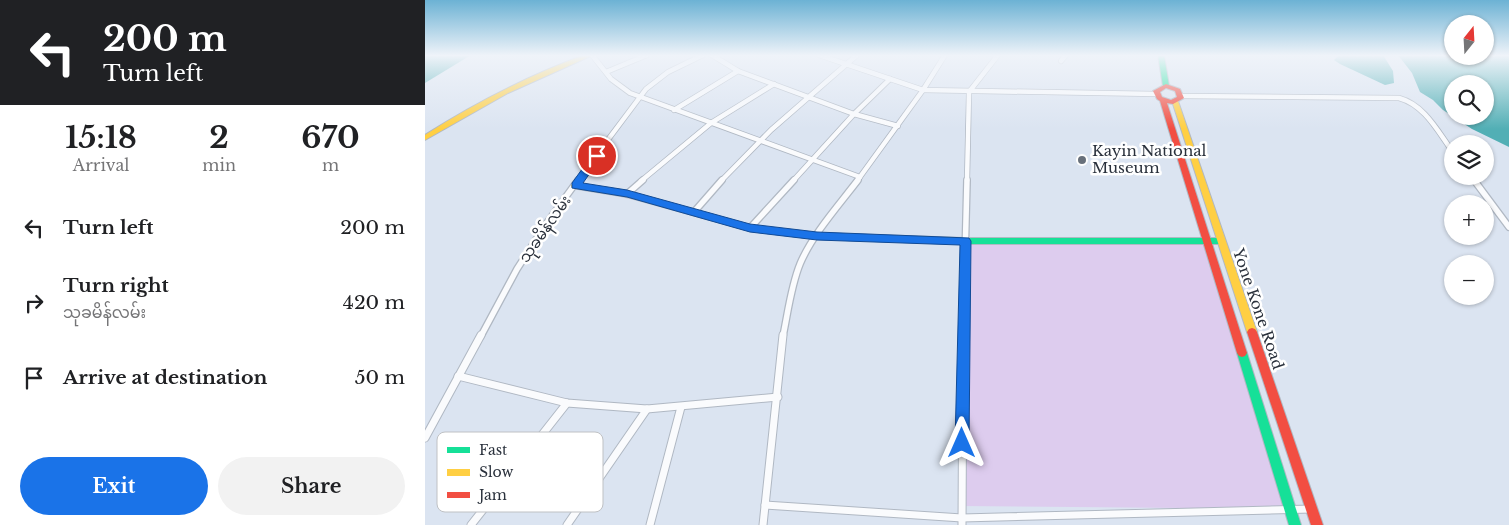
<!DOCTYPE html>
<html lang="en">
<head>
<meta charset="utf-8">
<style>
	:root { --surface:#fff; --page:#f2f2f2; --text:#202124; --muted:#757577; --accent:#1a73e8 }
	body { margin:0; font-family:"Libre Baskerville","Noto Sans Myanmar",serif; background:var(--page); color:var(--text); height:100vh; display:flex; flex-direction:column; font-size:19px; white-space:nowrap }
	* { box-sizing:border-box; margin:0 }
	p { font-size:16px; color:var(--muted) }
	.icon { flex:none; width:28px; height:28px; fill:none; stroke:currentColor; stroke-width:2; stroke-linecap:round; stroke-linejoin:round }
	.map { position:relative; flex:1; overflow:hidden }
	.details { display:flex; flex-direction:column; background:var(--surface); width:425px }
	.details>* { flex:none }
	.hud { background:#202124; color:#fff; overflow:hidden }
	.needle { width:32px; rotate:18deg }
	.tools { position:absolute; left:1019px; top:15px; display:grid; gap:10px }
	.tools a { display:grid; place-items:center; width:50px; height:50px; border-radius:50%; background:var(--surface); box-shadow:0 1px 4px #0004; font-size:25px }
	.pin { position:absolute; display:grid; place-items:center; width:42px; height:42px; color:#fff; margin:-21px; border:2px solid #fff; border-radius:50%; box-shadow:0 1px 5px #0007 }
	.me { position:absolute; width:55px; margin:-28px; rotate:0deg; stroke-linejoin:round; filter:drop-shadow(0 0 4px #0008) }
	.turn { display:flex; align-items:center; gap:18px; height:105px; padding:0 20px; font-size:22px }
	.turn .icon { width:65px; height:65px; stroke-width:2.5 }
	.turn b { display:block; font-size:35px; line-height:42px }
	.eta { display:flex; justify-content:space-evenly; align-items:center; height:85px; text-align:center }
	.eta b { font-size:30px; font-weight:700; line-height:35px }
	.primary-button { display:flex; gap:10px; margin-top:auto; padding:10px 20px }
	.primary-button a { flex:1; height:58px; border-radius:30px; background:var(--accent); color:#fff; font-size:20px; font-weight:700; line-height:58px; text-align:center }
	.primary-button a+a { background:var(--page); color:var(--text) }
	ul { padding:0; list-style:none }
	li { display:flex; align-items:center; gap:15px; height:75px; padding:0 20px }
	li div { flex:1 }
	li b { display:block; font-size:19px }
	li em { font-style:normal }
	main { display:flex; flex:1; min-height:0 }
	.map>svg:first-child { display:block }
	.green { fill:#dce }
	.water { fill:#52afb5; fill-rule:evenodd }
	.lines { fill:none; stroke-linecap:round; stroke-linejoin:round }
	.street-far2-casing { stroke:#b0b8c3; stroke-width:6 }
	.street-far1-casing { stroke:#b0b8c3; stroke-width:8 }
	.street-casing { stroke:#b0b8c3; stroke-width:9 }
	.fast-casing { stroke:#b0b8c3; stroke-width:2 }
	.slow-casing { stroke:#b0b8c3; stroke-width:2 }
	.jam-casing { stroke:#b0b8c3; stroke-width:2 }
	.street-far2 { stroke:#fafbfd; stroke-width:4.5 }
	.street-far1 { stroke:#fafbfd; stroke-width:5.5 }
	.street { stroke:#fafbfd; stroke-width:7 }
	.fast { fill:#16e098; fill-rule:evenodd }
	.slow { fill:#ffcf43; fill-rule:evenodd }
	.jam { fill:#f24e42; fill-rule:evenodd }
	.route { fill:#1a73e8; stroke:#114b97 }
	.poi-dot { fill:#68707b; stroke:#fff; stroke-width:2 }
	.labels { text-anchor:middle; stroke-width:5; stroke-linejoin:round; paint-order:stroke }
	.poi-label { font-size:15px; fill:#2a313c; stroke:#fff; text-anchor:start }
	.street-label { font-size:15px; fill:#2a313c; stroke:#fff }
	.key { fill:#fff; stroke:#bfc1c4; stroke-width:1 }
	.key-label { font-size:14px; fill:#2a313c }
</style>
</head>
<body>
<main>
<section class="details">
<div class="hud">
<div class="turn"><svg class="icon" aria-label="left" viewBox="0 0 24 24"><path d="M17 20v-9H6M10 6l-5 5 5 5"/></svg><div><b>200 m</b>Turn left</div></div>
</div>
<div class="eta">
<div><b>15:18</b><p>Arrival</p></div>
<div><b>2</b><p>min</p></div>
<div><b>670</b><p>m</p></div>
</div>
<ul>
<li><svg class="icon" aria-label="left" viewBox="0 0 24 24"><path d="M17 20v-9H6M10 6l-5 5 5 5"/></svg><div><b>Turn left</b></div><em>200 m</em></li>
<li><svg class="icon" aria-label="right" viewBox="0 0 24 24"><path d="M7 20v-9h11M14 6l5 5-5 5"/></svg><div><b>Turn right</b><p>သုခမိန်လမ်း</p></div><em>420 m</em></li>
<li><svg class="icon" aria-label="arrive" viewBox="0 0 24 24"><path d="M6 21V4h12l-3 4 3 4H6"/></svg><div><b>Arrive at destination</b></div><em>50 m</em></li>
</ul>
<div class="primary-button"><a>Exit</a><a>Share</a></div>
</section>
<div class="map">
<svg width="1084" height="525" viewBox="0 0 1084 525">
	<rect width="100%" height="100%" fill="#dbe4f1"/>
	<path class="green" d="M540,241H781L865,509L535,506Z"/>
	<g class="water">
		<path d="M0,55H46L0,83Z"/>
		<path d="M914,55H958L968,71L969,83L960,85L915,64L909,60Z"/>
		<path d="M973,55H1084V147L1047,129L1018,110L1008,100L995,92L987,73ZM1028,84H1060V116H1028Z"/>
	</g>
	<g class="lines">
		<defs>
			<g id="street-far2">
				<path d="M167,55L186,79L205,93L435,177"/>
				<path d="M287,55L313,71L429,114L473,126"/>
				<path d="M394,55L498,90L731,94"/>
				<path d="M636,61L641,55"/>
				<path d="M181,72L222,55"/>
				<path d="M756,96L974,98C1000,105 1013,132 1028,152"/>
				<path d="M249,110L313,71"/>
				<path d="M1046,176L1050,181"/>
				<path d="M152,181L221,89L243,72L278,55"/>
				<path d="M216,181L286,123L349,84"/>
				<path d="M296,181L346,130L432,55"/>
				<path d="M368,181L429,114L465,79"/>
				<path d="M432,181L498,90L520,55"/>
				<path d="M542,181L544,92L573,55"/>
			</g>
			<g id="street-far1">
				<path d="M1049,180L1084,227"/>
				<path d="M202,194L218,180"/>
				<path d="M269,212L297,180"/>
				<path d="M325,228L369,180"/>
				<path d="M56,336L92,269L121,224L153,180"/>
				<path d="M358,336C363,312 366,286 375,264C387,235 414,205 433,180"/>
				<path d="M538,336L542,180"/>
			</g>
			<g id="street">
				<path d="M33,376L142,403L222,409L353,397"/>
				<path d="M0,438L56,335"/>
				<path d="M340,505L537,518L887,509"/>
				<path d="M46,525L142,403"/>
				<path d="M142,525L222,409"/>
				<path d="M225,525L256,407"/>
				<path d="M338,525L358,335"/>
				<path d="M537,525L538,335"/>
			</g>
			<g id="fast">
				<path d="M733,55H739L744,86L743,87H739L738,86Z"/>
				<path d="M450,235L540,238H795L799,241L795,244H540L450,241L446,238Z"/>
				<path d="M817,349L820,350L822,353L876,525H864L812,353L814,350Z"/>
			</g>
			<g id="slow">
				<path d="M159,55H168L83,93L0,140V135C50,103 103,76 159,55Z"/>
				<path d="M748,99H750L753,101L832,332L830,335L827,336L824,335L822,332L747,101Z"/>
				<path d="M150,183L202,191L325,225L392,233L450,235L454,238L450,241L392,239L325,231L202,197L147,188L146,186L147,184Z"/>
			</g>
			<g id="jam">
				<path d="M741,84L755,89L759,98L748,104L742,103L822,353L820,356L817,357L814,356L812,353L735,101L732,99L728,91ZM741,88L750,91L752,97L746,100L737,97L735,92Z"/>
				<path d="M827,328L830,329L832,332L898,525H886L822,332L824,329Z"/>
			</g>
		</defs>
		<use href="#street-far2" class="street-far2-casing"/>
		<use href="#street-far1" class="street-far1-casing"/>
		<use href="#street" class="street-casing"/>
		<use href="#fast" class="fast-casing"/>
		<use href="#slow" class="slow-casing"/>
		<use href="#jam" class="jam-casing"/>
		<use href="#street-far2" class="street-far2"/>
		<use href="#street-far1" class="street-far1"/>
		<use href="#street" class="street"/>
		<use href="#fast" class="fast"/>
		<use href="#slow" class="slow"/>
		<use href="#jam" class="jam"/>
	</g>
	<linearGradient id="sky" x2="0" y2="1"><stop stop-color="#6cb2d4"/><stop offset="0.43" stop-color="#eff3f9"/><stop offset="1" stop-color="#eff3f9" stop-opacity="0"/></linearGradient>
	<rect width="1084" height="129" fill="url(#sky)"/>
	<path class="route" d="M172,153L177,156L158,183L202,190L325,224L392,232L544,238L546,241L544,443L542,448L537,450L532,448L530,443L535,245L392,240L325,232L202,197L147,188V183L168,154Z"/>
	<circle class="poi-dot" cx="657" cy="160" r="5"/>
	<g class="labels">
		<g class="poi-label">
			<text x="667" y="156">Kayin National<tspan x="667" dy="17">Museum</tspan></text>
		</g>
		<g class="street-label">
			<text transform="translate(120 229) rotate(-55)" y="5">သုခမိန်လမ်း</text>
			<text transform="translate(833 309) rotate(71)" y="5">Yone Kone Road</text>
		</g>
	</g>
	<rect x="12" y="432" width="166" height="80" rx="8" class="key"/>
	<rect x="22" y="447" width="23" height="6" fill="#16e098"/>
	<rect x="22" y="469" width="23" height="7" fill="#ffcf43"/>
	<rect x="22" y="492" width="23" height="6" fill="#f24e42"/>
	<g class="key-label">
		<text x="54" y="455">Fast</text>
		<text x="54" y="477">Slow</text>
		<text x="54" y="500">Jam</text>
	</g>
</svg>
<div class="tools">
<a><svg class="needle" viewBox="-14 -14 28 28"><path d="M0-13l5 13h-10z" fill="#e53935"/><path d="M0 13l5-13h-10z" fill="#757577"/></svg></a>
<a><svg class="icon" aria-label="search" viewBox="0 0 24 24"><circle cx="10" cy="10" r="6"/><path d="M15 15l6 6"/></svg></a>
<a><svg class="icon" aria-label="layers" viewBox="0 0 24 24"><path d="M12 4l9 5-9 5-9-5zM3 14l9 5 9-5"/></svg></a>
<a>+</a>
<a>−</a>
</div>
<div class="pin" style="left:172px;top:156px;background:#d93025"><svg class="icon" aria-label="arrive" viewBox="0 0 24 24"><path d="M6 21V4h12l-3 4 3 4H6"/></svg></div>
<svg class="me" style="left:537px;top:443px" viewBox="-20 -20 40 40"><path d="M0-17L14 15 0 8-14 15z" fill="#1a73e8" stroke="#fff" stroke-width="4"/></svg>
</div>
</main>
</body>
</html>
